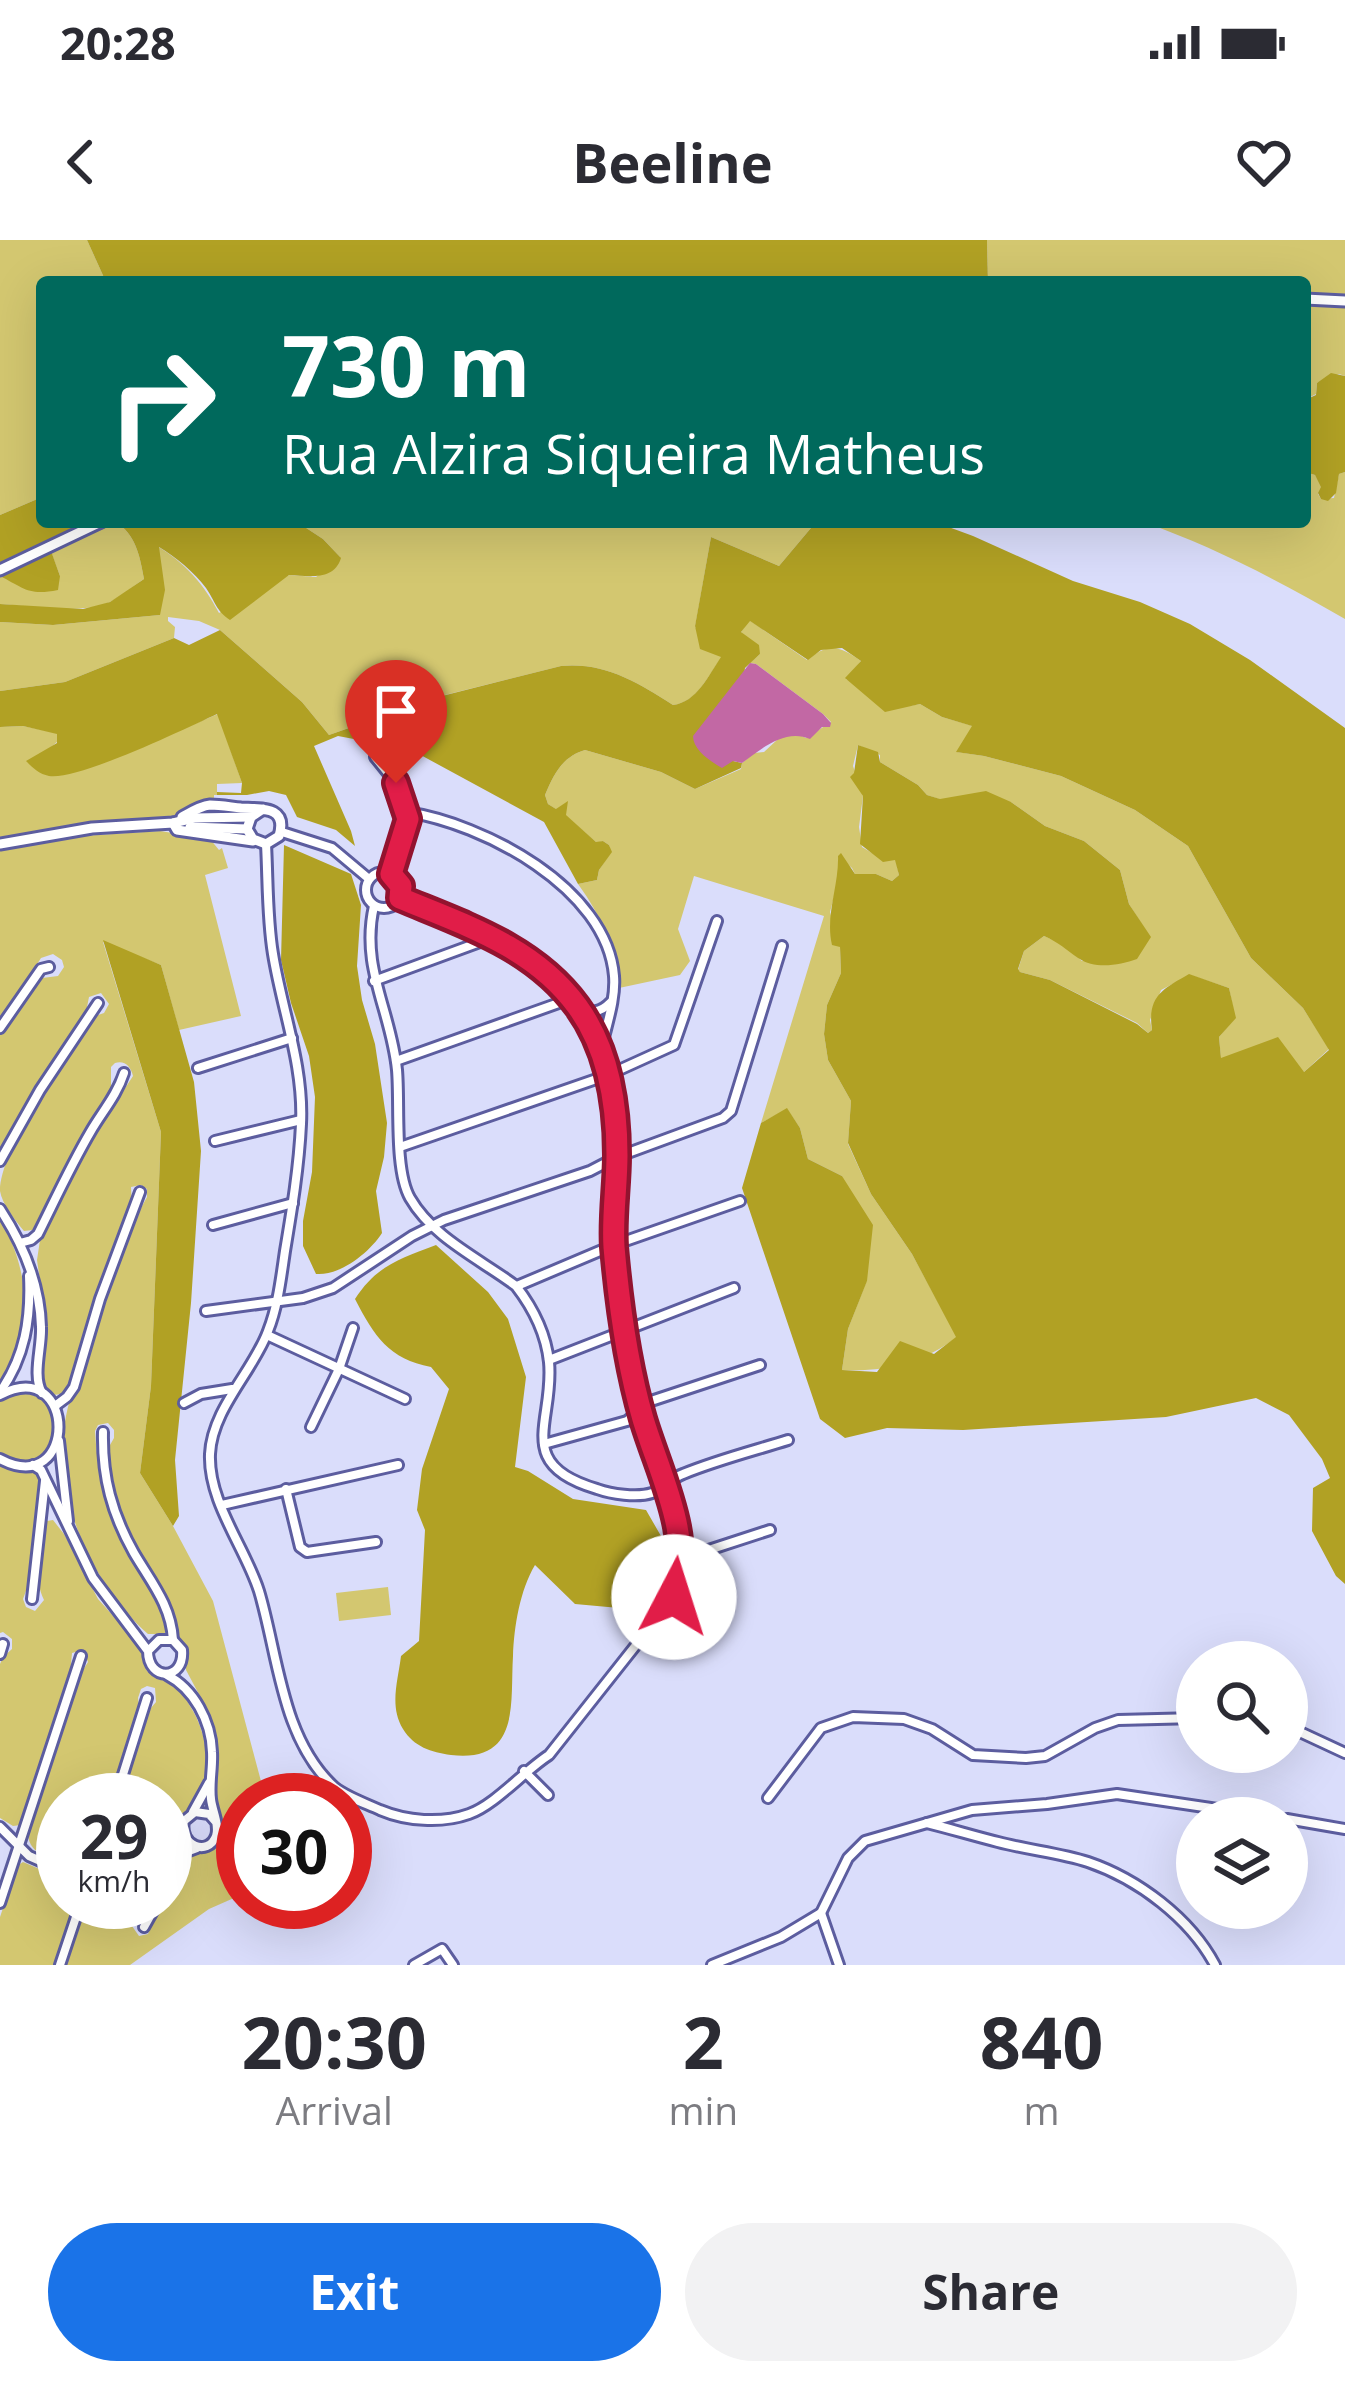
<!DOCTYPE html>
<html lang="en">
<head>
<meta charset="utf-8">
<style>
	:root { --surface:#fff; --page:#f2f2f3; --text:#2b2b33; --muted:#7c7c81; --accent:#1a73e8 }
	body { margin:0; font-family:"Open Sans",sans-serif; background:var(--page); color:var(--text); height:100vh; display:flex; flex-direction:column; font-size:45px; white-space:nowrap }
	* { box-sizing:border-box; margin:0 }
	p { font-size:39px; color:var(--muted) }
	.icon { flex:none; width:66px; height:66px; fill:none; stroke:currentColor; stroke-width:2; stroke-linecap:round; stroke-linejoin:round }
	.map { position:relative; height:1725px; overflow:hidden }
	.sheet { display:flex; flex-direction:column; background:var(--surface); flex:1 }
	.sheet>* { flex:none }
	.banner { position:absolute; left:36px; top:36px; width:1275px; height:252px; border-radius:12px; box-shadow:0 12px 48px #0002; background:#00695c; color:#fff; overflow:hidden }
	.fabs { position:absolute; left:1176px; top:1401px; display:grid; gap:24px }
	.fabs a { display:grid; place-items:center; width:132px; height:132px; border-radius:50%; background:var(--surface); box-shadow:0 12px 48px #0002; font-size:60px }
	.speed { position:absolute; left:36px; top:1533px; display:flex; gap:24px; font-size:60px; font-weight:700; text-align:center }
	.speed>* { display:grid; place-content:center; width:156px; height:156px; border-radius:50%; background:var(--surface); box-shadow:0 12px 48px #0002; line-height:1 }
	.speed small { font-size:30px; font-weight:400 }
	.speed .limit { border:18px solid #d22; background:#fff; color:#111 }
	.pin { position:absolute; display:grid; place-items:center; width:102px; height:102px; color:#fff; margin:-123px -51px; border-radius:50% 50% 50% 0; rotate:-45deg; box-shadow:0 0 12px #0007 }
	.pin .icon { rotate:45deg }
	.me { position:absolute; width:132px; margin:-66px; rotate:5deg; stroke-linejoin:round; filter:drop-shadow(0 0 9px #0008) }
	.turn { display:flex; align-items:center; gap:42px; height:252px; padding:0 48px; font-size:54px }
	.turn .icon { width:156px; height:156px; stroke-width:2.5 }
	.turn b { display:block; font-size:84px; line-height:102px }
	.eta { display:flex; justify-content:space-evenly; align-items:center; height:204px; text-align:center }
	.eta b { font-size:72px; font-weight:700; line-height:84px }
	.primary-button { display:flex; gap:24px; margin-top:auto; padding:24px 48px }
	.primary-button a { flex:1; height:138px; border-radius:72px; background:var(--accent); color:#fff; font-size:48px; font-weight:700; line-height:138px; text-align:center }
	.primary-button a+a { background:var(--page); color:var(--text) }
	.status { display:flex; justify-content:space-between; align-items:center; height:84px; padding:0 60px; background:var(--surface); direction:ltr }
	.status svg { height:33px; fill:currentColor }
	header { display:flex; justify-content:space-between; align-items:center; height:156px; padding:0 48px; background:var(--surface); font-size:54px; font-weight:700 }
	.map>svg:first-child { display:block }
	.green { fill:#d3c770 }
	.forest { fill:#b1a124 }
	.water { fill:#c268a4 }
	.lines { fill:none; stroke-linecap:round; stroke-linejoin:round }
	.minor-casing { stroke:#5c5d9f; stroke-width:14 }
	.tertiary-casing { stroke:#5c5d9f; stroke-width:15 }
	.minor { stroke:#fff; stroke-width:8 }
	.tertiary { stroke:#fff; stroke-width:9 }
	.route-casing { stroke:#92132f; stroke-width:30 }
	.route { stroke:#e11d48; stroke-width:21 }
</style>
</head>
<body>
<div class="status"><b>20:28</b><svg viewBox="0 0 49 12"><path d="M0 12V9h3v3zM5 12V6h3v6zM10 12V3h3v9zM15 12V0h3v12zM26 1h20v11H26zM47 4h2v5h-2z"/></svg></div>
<header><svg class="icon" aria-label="back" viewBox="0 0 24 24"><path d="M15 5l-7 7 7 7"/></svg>Beeline<svg class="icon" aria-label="heart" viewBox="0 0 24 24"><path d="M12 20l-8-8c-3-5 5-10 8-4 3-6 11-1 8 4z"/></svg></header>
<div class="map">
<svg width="1345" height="1725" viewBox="0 0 1345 1725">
	<rect width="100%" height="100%" fill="#daddfb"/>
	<g class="green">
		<path d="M0,0H87L106,42H42V257L0,275Z"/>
		<path d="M987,0H1345V136L1339,134L1317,143L1316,154L1305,160V42H988Z"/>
		<path d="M1305,232L1315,235L1322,247L1318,254L1321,259L1334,258L1339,234L1345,232V379C1281,342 1213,306 1143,282H1305Z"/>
		<path d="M297,282H816L779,326L711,297L695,387L722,417C708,435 698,462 673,465C637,442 605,422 561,426L433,458L329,495L302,462L220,390L199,381L168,377V381L175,387L174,398L65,442L0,451V382L53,385L160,375L157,306C185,323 204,344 219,373L289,335L316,337L340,317L323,299Z"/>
		<path d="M119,284C137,298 140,318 144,339C133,346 122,356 110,362C82,375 31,366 0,364V336H60L51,312L83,296Z"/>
		<path d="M749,380L807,420C830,402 839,406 861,421L846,439L909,466L920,464L942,477L973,486L957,512L984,516L1061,536L1135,570L1188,606L1251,718L1303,768L1329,809L1304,832L1221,819L1219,797L1235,778L1229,748L1190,735L1161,750L1150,780L1152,790L1148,793L1137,783L1050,740L1020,732L1018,730L1024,711L1044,696L1061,703L1082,721L1150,697L1129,664L1120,630L1084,601L1045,586L1011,562L939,559L927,555L918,545L880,522V515L858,505L853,526L863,556L859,587L862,607L872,613L896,620L899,635L892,641L876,634H855L852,628L838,616L839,638L830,672L840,707L841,733L827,765L824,794L828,820L851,861L848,904L871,954L912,1014L957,1097C921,1124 886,1132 842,1130L848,1089L867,1040L842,936L808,919L800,888L787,869L761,883L824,676L694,636L678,689L690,721L680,735L619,748C615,708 602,677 578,644L597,640L599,630L611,612L609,605L603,601L597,603L565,575L548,564L545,555C554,534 562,517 585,510L661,532L695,549L741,529L742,523L754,513L764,512L778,499L796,493L806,498L831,482L823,474L756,424L750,423L760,414L741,392Z"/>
		<path d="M218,474L242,543L217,544V555H214V559L218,562L200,565L171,577L97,582L0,597V487L23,486L57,493V502L50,508L151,502Z"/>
		<path d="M160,591L210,599L219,610L222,608L228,628L205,635L241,776L179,790L161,725L103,702L161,892L151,1146L140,1233L173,1286L213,1361L262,1545L260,1560H243V1654L209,1669L130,1725H65L86,1662H154L150,1671L135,1679L132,1686L139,1696L148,1694L161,1662H165V1653L177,1622L211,1607L220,1596L221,1586L214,1559L219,1517L216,1493L210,1475L186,1430V1413L184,1404L176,1397L170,1364L123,1284L110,1248L106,1212L114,1198V1190L108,1183L98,1185L95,1191C97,1226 104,1263 120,1295C135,1325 167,1355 167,1390L164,1394H148C91,1344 50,1253 66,1176C70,1153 84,1128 90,1105C104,1054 121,1003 147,957V949L141,945L131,947L132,968L104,1035L68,1150C56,1158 45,1156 41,1142L45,1076L37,1020L40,1000L78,920L133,836C131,827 125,820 115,823L111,827V854L82,899L37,986L33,990L24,991C15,980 2,964 0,951C0,909 67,814 92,777L104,773L109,764L101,753L89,757L86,772L0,912V795L34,745L42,738L58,736L64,727L62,720L53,714L41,718L0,781V611L81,596Z"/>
		<path d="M0,978C30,1032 36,1092 0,1145Z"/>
		<path d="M20,1152C82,1160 54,1244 0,1215V1159Z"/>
		<path d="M0,1224L14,1229L36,1230L41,1239L30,1340L23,1359L26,1367L35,1371L44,1360C34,1340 34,1303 47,1281L53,1280L64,1294L98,1359L142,1408L147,1431C155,1438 164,1437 173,1443C180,1447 186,1458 190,1466C207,1492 213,1531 198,1559C193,1568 183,1573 180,1582C175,1595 175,1596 165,1606V1560H119L145,1475L156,1462L155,1448L147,1446L141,1449L138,1458L140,1473L111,1560H63V1625C45,1616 26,1612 28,1589L78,1438L88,1422L83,1410L72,1413L70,1436L23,1581L21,1585L13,1586L0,1578V1424L3,1417L12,1409V1399L3,1392L0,1393Z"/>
		<path d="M388,1347L391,1375L339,1381L336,1353Z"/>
		<path d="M23,1622L63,1639V1662H77L57,1725H0V1677L17,1626Z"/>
	</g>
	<g class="forest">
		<path d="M87,0H987L988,42H106Z"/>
		<path d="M1331,133L1345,136V232L1339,234L1336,253L1328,261L1321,259L1318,253L1321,247L1315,235L1305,232V160L1316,155L1317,143Z"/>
		<path d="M42,257V282H297L323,299L341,318C334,341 309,336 289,335L230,380C216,371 215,361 206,348C194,332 176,317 159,307L165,350L160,375L53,385L0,382V364L83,369L110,362L144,339C140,318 137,298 119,284L83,296L51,311L60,336L58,350C28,356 24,348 0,336V275Z"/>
		<path d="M816,282H935L973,296L1073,341L1140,362L1190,384L1250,420L1345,488V1344L1336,1336L1312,1291L1313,1248L1330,1238L1322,1219L1289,1175L1256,1158L1166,1177L963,1190L887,1188L845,1198L820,1179L742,948L761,883L787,868L800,888L808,919L842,936L873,985L867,1041L848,1089L842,1130L877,1132L900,1101L934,1114L956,1097L912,1014L871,954L848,903L851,861L828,820L824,794L827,765L841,733L840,707L832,705C825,675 839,646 838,616L841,613L855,634H876L892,641L899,635L895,620L883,622L860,604L863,556L850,537L854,533L858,505L878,512L880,522L918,545L927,555L940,559L986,551L1011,562L1045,586L1084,601L1120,630L1129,664L1151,697L1137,719C1119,725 1096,730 1078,718C1065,709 1060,703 1044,696L1024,711L1018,729L1020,732L1050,740L1137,784L1148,793L1152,790C1147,756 1163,749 1189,734L1229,748L1236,778L1219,797L1221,818L1278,797L1304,832L1329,810L1303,768L1251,718L1188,606L1135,570L1061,536L984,516L956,512L972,486L942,477L920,464L885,472L845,438L861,421L842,408L821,410L808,420L750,381L741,392L759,405L760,414L745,428L733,521L742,523L741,528L695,549L661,532L585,510C562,517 554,534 545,555L548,564L556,569L568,561L566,575L596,602L603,601L609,605L612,612L599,630L597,640L578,644L544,582L417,513L391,512L375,503L338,496L314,506L351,591L355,606L336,590L297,577L286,555L269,551L247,555H217V552L241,553L242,543L217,474C187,488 77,541 49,536C39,534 33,528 26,521L57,503V494L23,486L0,487V451L65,442L174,398L189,405L220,390L302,462L329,495L434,458L561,426C605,422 637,442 673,465C697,462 708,436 721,417L700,409L695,386L711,297L779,326Z"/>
		<path d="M284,605L351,634L361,665L357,726L362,760L375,804L387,883L384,917L376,951L382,993C369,1013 340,1036 316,1034L303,1006V981L312,932L315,857L309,816L291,763L281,720Z"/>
		<path d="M103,700L161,725L194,842L201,911L191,1063L175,1220L179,1276L173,1286L140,1233L151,1146L161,892Z"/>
		<path d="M436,1005L488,1052L508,1079L526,1137L515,1227L528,1231L573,1259L646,1270L665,1303L664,1325L653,1355L638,1364L619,1368L575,1364L535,1325C520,1350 514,1387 513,1416C510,1463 521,1523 451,1515C431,1512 414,1507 403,1489C389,1466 398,1441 401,1416L419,1401L425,1290L417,1270L422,1229L449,1149L431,1127C389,1119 374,1096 355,1059C377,1025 400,1019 436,1005Z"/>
	</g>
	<path class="water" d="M750,423L756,424L823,474L831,483L830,487H822L810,499C785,488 761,509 742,523L733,521L722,528C710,521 693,510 693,496Z"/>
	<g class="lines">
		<defs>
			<g id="minor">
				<path d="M375,517L396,543L408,579L391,634"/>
				<path d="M406,572C483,583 607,648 614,736C616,760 606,786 601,810"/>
				<path d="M282,592L332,608L369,639"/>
				<path d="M266,604C268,640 267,678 273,714C282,770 304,826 301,884C299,927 292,969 285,1011C281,1038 278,1066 268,1091C254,1130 212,1169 210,1214C208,1262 245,1307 259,1351C278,1414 281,1496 332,1545C343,1556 365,1563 380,1570C406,1581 441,1584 469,1574C495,1565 524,1531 549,1515L674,1357C695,1297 660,1236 643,1179C627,1124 619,1064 614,1007C612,976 617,946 617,915C617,865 608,809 578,766C534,707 465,685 400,658"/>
				<circle cx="384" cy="650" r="18"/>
				<path d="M374,666C360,728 391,770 397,830C400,864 394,930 410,958C433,998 480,1019 516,1046C533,1068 546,1094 549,1122C555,1181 512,1224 597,1249C611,1254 637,1258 652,1253C663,1250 671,1238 683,1234C717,1220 753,1211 788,1200"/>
				<path d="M374,741L491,698"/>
				<path d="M577,766C592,773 599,774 611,762"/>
				<path d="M0,788L41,729L49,727"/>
				<path d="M396,821L570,759"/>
				<path d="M198,828L292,798"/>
				<path d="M215,901L301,880"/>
				<path d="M400,907L608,835L674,805L717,681"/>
				<path d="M0,921L40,850L98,763"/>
				<path d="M0,969C23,1004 40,1045 41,1087C42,1108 32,1135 42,1153"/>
				<path d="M213,985L293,963"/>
				<path d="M20,1003L31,1000L38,994C55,960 71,925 91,891C102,872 117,855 124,833"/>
				<path d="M517,1046L614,1005L740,961"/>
				<path d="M206,1071L303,1058L333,1048L412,996L444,980L590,931L617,917L723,878L731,871L782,706"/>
				<path d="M267,1095L405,1159"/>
				<path d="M549,1120L734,1048"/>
				<path d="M0,1152C25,1117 31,1079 29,1036"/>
				<path d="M0,1155C78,1114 78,1260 0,1219"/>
				<path d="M184,1163L201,1154L232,1149"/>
				<path d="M55,1166L67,1157L74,1147L100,1059L140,952"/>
				<path d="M311,1187L339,1129L353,1088"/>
				<path d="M103,1192C102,1237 112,1274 134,1313C151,1342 171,1365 173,1400"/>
				<path d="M59,1201L68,1281"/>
				<path d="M544,1204L627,1181L651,1161L760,1125"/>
				<path d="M33,1225L41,1230L93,1338L148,1411C148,1442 185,1441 182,1410L173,1400H159L148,1411"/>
				<path d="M286,1249L300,1307L307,1312L376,1302"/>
				<path d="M222,1265L398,1225"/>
				<path d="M681,1319L770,1290"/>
				<path d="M32,1359L45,1241"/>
				<path d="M0,1414L3,1404"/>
				<path d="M167,1435C194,1449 211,1481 212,1512C213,1528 209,1543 211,1559C212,1570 220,1585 216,1596C208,1617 179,1606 184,1581L195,1572L209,1574L216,1582"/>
				<path d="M1287,1486L1345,1513"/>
				<path d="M524,1531L548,1555"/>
				<path d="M768,1558L821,1488L853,1477L904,1479L932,1489L973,1515L1026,1518L1045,1516L1095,1488L1118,1480L1197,1478"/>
				<path d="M115,1560L147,1458"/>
				<path d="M322,1560L333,1547"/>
				<path d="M193,1572L209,1543"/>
				<path d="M1287,1579L1345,1589"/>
				<path d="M927,1583C951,1589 974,1596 998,1602C1028,1610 1060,1613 1088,1622C1138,1639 1190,1678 1215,1725"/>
				<path d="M0,1587L29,1616L63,1631"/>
				<path d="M165,1613L182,1591"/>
				<path d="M165,1620L197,1608"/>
				<path d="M165,1645L174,1618"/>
				<path d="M0,1663L81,1416"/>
				<path d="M821,1673L839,1725"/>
				<path d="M144,1687L158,1662"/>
				<path d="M60,1725L81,1662"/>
				<path d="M414,1725L442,1709L453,1725"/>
				<path d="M712,1725L781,1697L821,1673L848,1618L865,1601L972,1570L1047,1564L1117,1554L1278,1578"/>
			</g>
			<g id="tertiary">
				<path d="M1305,59L1345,61"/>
				<path d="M0,330L101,282"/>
				<path d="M182,577C191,572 200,566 210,565C220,565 231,567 241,568C262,569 288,566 279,596L266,604L253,599L247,589L251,577L263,569"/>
				<path d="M173,583L177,590L253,601"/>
				<path d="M190,587L247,589"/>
				<path d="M0,604L92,588L173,583L194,578L251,577"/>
			</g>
		</defs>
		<use href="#minor" class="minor-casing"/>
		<use href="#tertiary" class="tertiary-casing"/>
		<use href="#minor" class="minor"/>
		<use href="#tertiary" class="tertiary"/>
	</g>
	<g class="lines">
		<defs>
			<path id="route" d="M396,543L408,579L391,634L401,646L400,658C465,685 534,707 577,766C608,808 617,865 617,915C617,946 612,976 614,1007C619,1064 627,1124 643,1179C660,1236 694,1297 674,1357"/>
		</defs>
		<use href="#route" class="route-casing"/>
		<use href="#route" class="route"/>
	</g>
</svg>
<div class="fabs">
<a><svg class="icon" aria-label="search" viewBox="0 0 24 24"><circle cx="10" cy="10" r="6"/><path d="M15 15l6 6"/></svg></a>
<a><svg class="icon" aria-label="layers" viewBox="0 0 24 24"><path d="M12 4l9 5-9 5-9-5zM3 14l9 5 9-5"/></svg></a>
</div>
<div class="speed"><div>29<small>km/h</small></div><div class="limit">30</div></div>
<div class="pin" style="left:396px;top:543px;background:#d93025"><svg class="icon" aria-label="arrive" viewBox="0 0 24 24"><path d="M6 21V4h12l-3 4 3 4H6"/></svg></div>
<svg class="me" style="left:674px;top:1357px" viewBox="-20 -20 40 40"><circle r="19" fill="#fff"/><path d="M0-13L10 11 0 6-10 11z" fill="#e11d48"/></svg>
<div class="banner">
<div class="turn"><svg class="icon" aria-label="right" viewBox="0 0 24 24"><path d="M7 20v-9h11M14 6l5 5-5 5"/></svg><div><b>730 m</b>Rua Alzira Siqueira Matheus</div></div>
</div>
</div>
<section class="sheet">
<div class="eta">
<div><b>20:30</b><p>Arrival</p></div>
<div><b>2</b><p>min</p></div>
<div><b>840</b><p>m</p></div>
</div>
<div class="primary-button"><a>Exit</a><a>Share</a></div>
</section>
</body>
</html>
